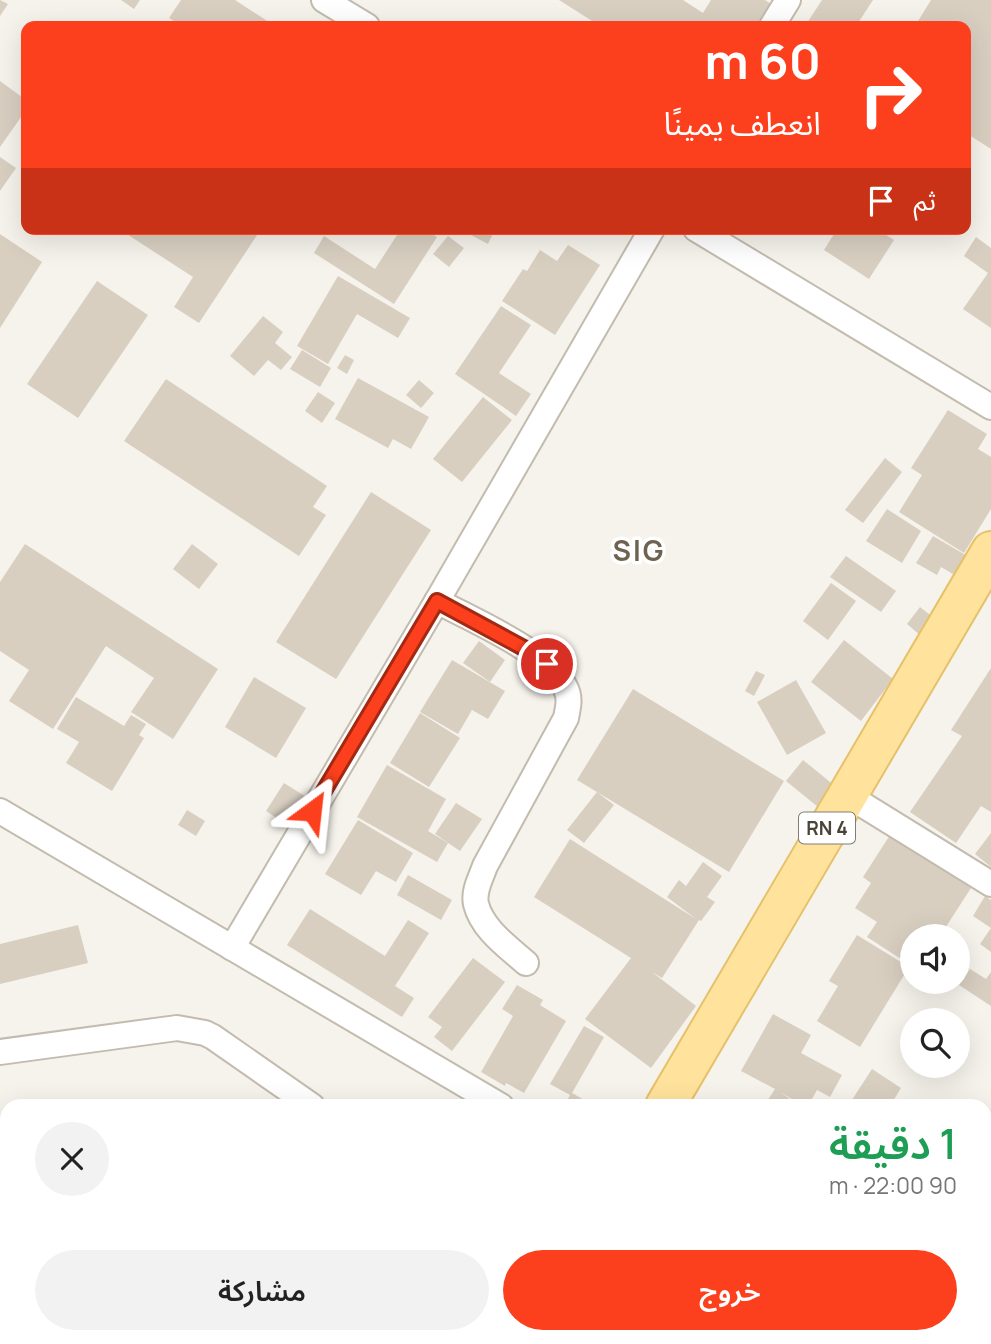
<!DOCTYPE html>
<html lang="ar">
<head>
<meta charset="utf-8">
<style>
	:root { --surface:#fff; --page:#f2f2f2; --text:#222; --muted:#767676; --accent:#fc3f1d }
	body { margin:0; font-family:Manrope,"Noto Sans Arabic",sans-serif; background:var(--page); color:var(--text); direction:rtl; height:100vh; display:flex; flex-direction:column; font-size:26px; white-space:nowrap }
	* { box-sizing:border-box; margin:0 }
	p { font-size:23px; color:var(--muted) }
	.icon { flex:none; width:38px; height:38px; fill:none; stroke:currentColor; stroke-width:2; stroke-linecap:round; stroke-linejoin:round }
	.map { position:relative; flex:1; overflow:hidden; direction:ltr }
	.side { position:absolute; left:0px; top:1099px; width:992px; height:245px; display:flex; flex-direction:column; background:var(--surface); border-radius:21px 21px 0 0; box-shadow:0 7px 28px #0002; direction:rtl }
	.side>* { flex:none }
	.hud { position:absolute; left:21px; top:21px; width:950px; height:214px; border-radius:14px; box-shadow:0 7px 28px #0002; direction:rtl; background:#fc3f1d; color:#fff; overflow:hidden }
	.fabs { position:absolute; left:900px; top:924px; display:grid; gap:14px }
	.fabs a { display:grid; place-items:center; width:70px; height:70px; border-radius:50%; background:var(--surface); box-shadow:0 7px 28px #0002; font-size:35px }
	.pin { position:absolute; display:grid; place-items:center; width:60px; height:60px; color:#fff; margin:-30px; border:4px solid #fff; border-radius:50%; box-shadow:0 2px 7px #0007 }
	.me { position:absolute; width:77px; margin:-38px; rotate:30deg; stroke-linejoin:round; filter:drop-shadow(0 0 5px #0008) }
	.turn { display:flex; align-items:center; gap:24px; height:147px; padding:0 35px; font-size:32px }
	.turn .icon { width:91px; height:91px; stroke-width:2.5 }
	.turn b { display:block; font-size:49px; line-height:60px }
	.then { display:flex; align-items:center; height:66px; padding:0 35px; background:#0003; gap:14px; font-size:26px }
	.round { display:grid; place-items:center; flex:none; width:74px; height:74px; border-radius:37px; background:var(--page) }
	.summary { display:flex; align-items:center; justify-content:space-between; height:119px; padding:0 35px }
	h1 { font-size:42px; font-weight:600; line-height:52px; color:#1e9e55 }
	.cta { display:flex; gap:14px; margin-top:auto; padding:14px 35px }
	.cta a { flex:1; height:80px; border-radius:42px; background:var(--accent); color:#fff; font-size:28px; font-weight:600; line-height:80px; text-align:center }
	.cta a+a { background:var(--page); color:var(--text) }
	.map>svg:first-child { display:block }
	.building { fill:#d8cfc1 }
	.lines { fill:none; stroke-linecap:round; stroke-linejoin:round }
	.street-casing { stroke:#c2bbae; stroke-width:28 }
	.primary-casing { stroke:#e6c16a; stroke-width:42 }
	.street { stroke:#fff; stroke-width:24 }
	.primary { stroke:#ffe39c; stroke-width:38 }
	.route-casing { stroke:#a42913; stroke-width:18 }
	.route { stroke:#fc3f1d; stroke-width:12 }
	.labels { text-anchor:middle; stroke-width:7; stroke-linejoin:round; paint-order:stroke }
	.shield { fill:#fff; stroke:#817c74; stroke-width:2 }
	.shield-label { font-size:19px; font-weight:bold; fill:#4b4439 }
	.district-label { font-size:28px; font-weight:bold; letter-spacing:2px; fill:#6e6250; stroke:#fff }
</style>
</head>
<body>
<div class="map">
<svg width="991" height="1344" viewBox="0 0 991 1344">
	<rect width="100%" height="100%" fill="#f6f3ec"/>
	<g class="building">
		<path d="M0,0L8,4L0,16Z"/>
		<path d="M121,0H140L134,9Z"/>
		<path d="M181,0H235L275,26H182L169,18Z"/>
		<path d="M559,0H683L703,13L711,0H765L782,11L772,26H600Z"/>
		<path d="M822,0H873L856,26H805Z"/>
		<path d="M931,0H991V149L966,133V26H915Z"/>
		<path d="M0,81L26,100V110L0,147Z"/>
		<path d="M0,157L16,168L0,191Z"/>
		<path d="M119,229H261L199,323L174,307L193,277Z"/>
		<path d="M401,229H425L437,237L394,304L314,253L324,236L375,269Z"/>
		<path d="M471,229H495L488,244L469,234Z"/>
		<path d="M837,229H877L894,240L869,279L824,250Z"/>
		<path d="M0,234L42,262L0,328Z"/>
		<path d="M448,236L464,248L449,267L433,254Z"/>
		<path d="M976,237L991,248V328L963,309L988,273L964,256Z"/>
		<path d="M568,245L600,265L555,335L502,301L523,269L527,271L540,250L557,261Z"/>
		<path d="M338,276L410,318L398,338L357,314L328,364L297,346Z"/>
		<path d="M97,281L148,315L78,418L27,384Z"/>
		<path d="M501,306L531,325L499,373L531,394L516,416L455,374Z"/>
		<path d="M263,316L283,332L275,343L292,357L281,370L268,360L254,376L230,356Z"/>
		<path d="M302,350L331,368L320,387L290,369Z"/>
		<path d="M345,355L354,360L347,374L337,368Z"/>
		<path d="M358,378L429,417L411,449L393,439L388,448L335,419Z"/>
		<path d="M166,379L327,486L313,507L326,515L299,556L124,441Z"/>
		<path d="M419,380L434,393L421,408L406,395Z"/>
		<path d="M318,392L335,403L322,423L305,411Z"/>
		<path d="M483,397L512,420L462,482L433,459Z"/>
		<path d="M948,410L987,434L978,449L991,457V509L964,553L899,512L922,475L911,468Z"/>
		<path d="M885,458L902,472L863,523L845,510Z"/>
		<path d="M371,492L431,530L336,679L276,642Z"/>
		<path d="M887,509L921,531L902,563L866,541Z"/>
		<path d="M933,536L969,557L958,577L941,567L937,575L916,563Z"/>
		<path d="M25,544L218,669L173,739L131,712L154,678L106,646L53,729L9,701L29,670L0,651V582Z"/>
		<path d="M192,544L218,564L199,589L173,569Z"/>
		<path d="M846,556L896,591L881,612L830,577Z"/>
		<path d="M831,583L856,601L828,640L803,621Z"/>
		<path d="M920,607L934,618L921,636L907,624Z"/>
		<path d="M844,640L893,679L861,721L811,682Z"/>
		<path d="M479,641L505,660L490,682L463,663Z"/>
		<path d="M452,660L505,691L488,719L472,710L458,734L420,712Z"/>
		<path d="M991,668V812L981,806L956,843L910,812L962,736L951,730Z"/>
		<path d="M756,671L765,675L754,696L745,691Z"/>
		<path d="M254,677L306,708L276,758L225,727Z"/>
		<path d="M796,680L826,733L787,755L757,702Z"/>
		<path d="M633,689L784,781L729,872L597,792L614,805L584,843L567,830L597,792L577,780Z"/>
		<path d="M76,697L124,726L131,715L146,724L139,735L144,738L112,791L66,763L79,742L57,729Z"/>
		<path d="M420,713L460,738L429,787L390,763Z"/>
		<path d="M803,760L835,786L818,807L786,781Z"/>
		<path d="M387,765L446,799L428,831L448,843L437,862L357,817Z"/>
		<path d="M284,783L311,800L292,828L266,811Z"/>
		<path d="M456,803L482,819L460,851L435,834Z"/>
		<path d="M187,810L205,821L196,836L178,825Z"/>
		<path d="M358,820L413,853L396,882L376,871L361,895L325,874Z"/>
		<path d="M991,833V867L975,854Z"/>
		<path d="M890,835L971,888L940,936H912V942L901,959L867,937L877,922L855,908L871,883L863,877Z"/>
		<path d="M570,839L696,919L667,897L679,880L686,886L703,862L722,876L707,897L715,902L701,921L699,920L662,978L652,972L696,1006L651,1068L585,1019L631,958L534,897Z"/>
		<path d="M408,875L452,900L441,920L397,895Z"/>
		<path d="M985,896L991,900V952L980,944L991,928L973,916Z"/>
		<path d="M310,909L385,956L408,920L429,933L395,986L414,998L402,1017L287,945Z"/>
		<path d="M78,925L88,963L0,984V944Z"/>
		<path d="M857,935L909,967L860,1047L817,1021L838,986L829,981Z"/>
		<path d="M912,946V961L905,956Z"/>
		<path d="M473,958L505,982L452,1051L434,1037L442,1027L428,1017Z"/>
		<path d="M970,969L986,979L991,972V1006L959,985Z"/>
		<path d="M517,985L543,1000L540,1005L566,1021L524,1093L506,1083L505,1086L481,1072L513,1016L502,1009Z"/>
		<path d="M773,1014L811,1035L801,1053L842,1075L830,1097L817,1090L808,1106H804L780,1092L800,1106H764L775,1089L741,1071Z"/>
		<path d="M584,1026L604,1037L572,1093L595,1106H564L570,1095L550,1084Z"/>
		<path d="M872,1069L901,1088L890,1106H848Z"/>
		<path d="M987,1315L991,1318V1344H970L967,1343L971,1337H985Z"/>
		<path d="M645,1337H691L699,1344H638Z"/>
		<path d="M708,1337H775L782,1344H701Z"/>
	</g>
	<g class="lines">
		<defs>
			<g id="street">
				<path d="M324,0L367,26"/>
				<path d="M772,26L788,0"/>
				<path d="M696,229L991,407"/>
				<path d="M437,601C472,620 548,652 565,687C571,698 568,707 566,718L485,866C481,878 473,891 476,904C482,929 508,947 526,963"/>
				<path d="M847,795L991,884"/>
				<path d="M0,811L501,1106"/>
				<path d="M232,948L437,601L652,229"/>
				<path d="M0,1052L177,1028L205,1033L213,1037L312,1106"/>
				<path d="M883,1337L894,1344"/>
				<path d="M360,1344L362,1337"/>
			</g>
			<g id="primary">
				<path d="M665,1106L991,551"/>
				<path d="M482,1344L489,1337"/>
				<path d="M530,1344L536,1337"/>
			</g>
		</defs>
		<use href="#street" class="street-casing"/>
		<use href="#primary" class="primary-casing"/>
		<use href="#street" class="street"/>
		<use href="#primary" class="primary"/>
	</g>
	<g class="lines">
		<defs>
			<path id="route" d="M312,811L437,601L531,652L547,664"/>
		</defs>
		<use href="#route" class="route-casing"/>
		<use href="#route" class="route"/>
	</g>
	<g class="labels">
		<rect class="shield" x="799" y="812.5" width="56" height="31" rx="5"/>
		<g class="shield-label">
			<text x="827" y="835">RN 4</text>
		</g>
		<g class="district-label">
			<text x="639" y="561">SIG</text>
		</g>
	</g>
</svg>
<div class="fabs">
<a><svg class="icon" aria-label="sound" viewBox="0 0 24 24"><path d="M4 9h4l5-4v14l-5-4H4zM17 9q2 3 0 6"/></svg></a>
<a><svg class="icon" aria-label="search" viewBox="0 0 24 24"><circle cx="10" cy="10" r="6"/><path d="M15 15l6 6"/></svg></a>
</div>
<div class="pin" style="left:547px;top:664px;background:#d93025"><svg class="icon" aria-label="arrive" viewBox="0 0 24 24"><path d="M6 21V4h12l-3 4 3 4H6"/></svg></div>
<svg class="me" style="left:312px;top:811px" viewBox="-20 -20 40 40"><path d="M0-17L14 15 0 8-14 15z" fill="#fc3f1d" stroke="#fff" stroke-width="4"/></svg>
<div class="hud">
<div class="turn"><svg class="icon" aria-label="right" viewBox="0 0 24 24"><path d="M7 20v-9h11M14 6l5 5-5 5"/></svg><div><b>60 m</b>انعطف يمينًا</div></div>
<div class="then">ثم<svg class="icon" aria-label="arrive" viewBox="0 0 24 24"><path d="M6 21V4h12l-3 4 3 4H6"/></svg></div>
</div>
<section class="side">
<div class="summary"><div><h1>1 دقيقة</h1><p>90 m · 22:00</p></div><a class="round"><svg class="icon" aria-label="close" viewBox="0 0 24 24"><path d="M6 6l12 12M18 6L6 18"/></svg></a></div>
<div class="cta"><a>خروج</a><a>مشاركة</a></div>
</section>
</div>
</body>
</html>
